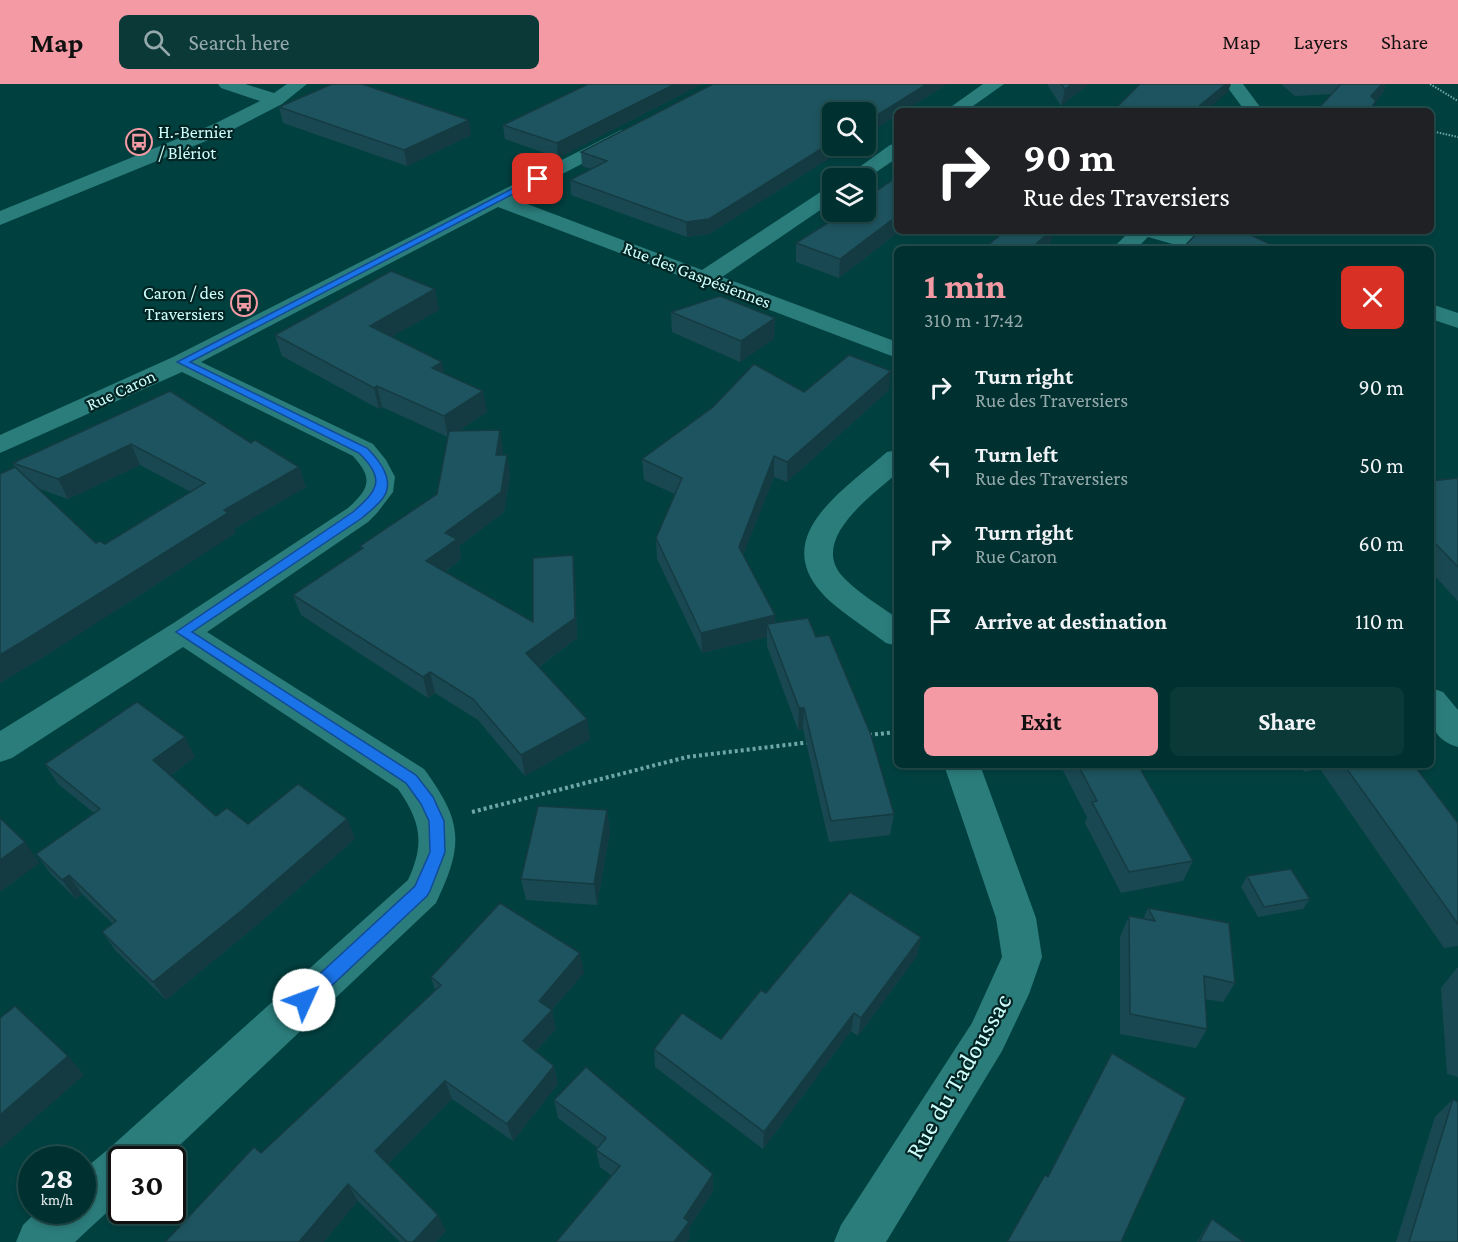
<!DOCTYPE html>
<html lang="en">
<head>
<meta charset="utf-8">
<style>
	:root { --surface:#003130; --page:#0a3938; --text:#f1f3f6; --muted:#95a9ab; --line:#224c4c; --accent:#f49aa4 }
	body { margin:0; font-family:"Crimson Pro",serif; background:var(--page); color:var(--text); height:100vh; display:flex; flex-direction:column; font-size:22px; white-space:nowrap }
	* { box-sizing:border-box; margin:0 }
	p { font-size:20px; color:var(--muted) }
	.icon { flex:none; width:33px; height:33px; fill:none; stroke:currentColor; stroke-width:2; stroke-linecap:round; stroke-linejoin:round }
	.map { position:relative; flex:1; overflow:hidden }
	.drawer { position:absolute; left:894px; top:162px; width:540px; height:522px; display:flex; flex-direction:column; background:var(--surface); border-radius:9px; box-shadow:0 3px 9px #0003,0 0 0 2px var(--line) }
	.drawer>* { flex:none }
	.top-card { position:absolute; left:894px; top:24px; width:540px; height:126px; border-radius:9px; box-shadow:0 3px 9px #0003,0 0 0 2px var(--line); background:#202124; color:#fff; overflow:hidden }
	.controls { position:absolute; left:822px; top:18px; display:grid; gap:12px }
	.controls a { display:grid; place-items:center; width:54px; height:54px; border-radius:9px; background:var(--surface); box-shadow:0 3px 9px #0003,0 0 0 2px var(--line); font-size:30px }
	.speed { position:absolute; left:18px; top:1062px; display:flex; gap:12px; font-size:30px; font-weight:700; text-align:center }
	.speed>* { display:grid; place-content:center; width:78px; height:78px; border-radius:50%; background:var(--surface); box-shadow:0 3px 9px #0003,0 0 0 2px var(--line); line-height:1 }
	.speed small { font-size:15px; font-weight:400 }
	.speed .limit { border:3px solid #111; border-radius:9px; background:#fff; color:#111 }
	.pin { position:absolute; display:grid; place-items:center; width:51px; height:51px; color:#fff; margin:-26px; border-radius:12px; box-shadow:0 3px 9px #0006 }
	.me { position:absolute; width:66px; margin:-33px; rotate:47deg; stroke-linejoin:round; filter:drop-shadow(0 0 4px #0008) }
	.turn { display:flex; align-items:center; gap:21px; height:126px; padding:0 30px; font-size:27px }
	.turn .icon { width:78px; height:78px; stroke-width:2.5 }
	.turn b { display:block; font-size:42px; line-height:51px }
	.round { display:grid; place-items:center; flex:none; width:63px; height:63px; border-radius:9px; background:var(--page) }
	.headline { display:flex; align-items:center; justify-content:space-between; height:102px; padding:0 30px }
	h1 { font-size:36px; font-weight:700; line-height:45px; color:var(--accent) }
	.button { display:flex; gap:12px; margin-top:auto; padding:12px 30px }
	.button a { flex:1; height:69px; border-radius:9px; background:var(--accent); color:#111; font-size:24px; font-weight:700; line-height:69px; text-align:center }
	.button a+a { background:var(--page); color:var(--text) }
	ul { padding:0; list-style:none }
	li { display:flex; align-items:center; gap:18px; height:78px; padding:0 30px }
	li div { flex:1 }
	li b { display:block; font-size:22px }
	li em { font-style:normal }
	header { display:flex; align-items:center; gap:36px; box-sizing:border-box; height:84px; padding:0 30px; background:var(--accent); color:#111 }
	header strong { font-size:28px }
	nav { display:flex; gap:33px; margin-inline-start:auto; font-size:21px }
	.search { width:420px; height:54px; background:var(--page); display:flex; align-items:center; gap:15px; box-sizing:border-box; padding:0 21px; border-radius:9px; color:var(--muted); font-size:22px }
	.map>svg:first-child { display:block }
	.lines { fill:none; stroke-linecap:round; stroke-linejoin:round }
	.path-far1 { stroke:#6fa7a6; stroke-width:2; stroke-dasharray:1.5 1.5; stroke-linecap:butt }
	.path { stroke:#6fa7a6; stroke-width:4; stroke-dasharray:3 3; stroke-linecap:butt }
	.minor { fill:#2b7d7c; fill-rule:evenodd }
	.wall { fill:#1a4852; fill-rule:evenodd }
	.shaded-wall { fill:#153b42 }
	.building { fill:#1e545f; stroke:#153b42; stroke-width:1.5 }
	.route { fill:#1a73e8; stroke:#114b97; stroke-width:1.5 }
	.labels { text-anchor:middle; stroke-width:4.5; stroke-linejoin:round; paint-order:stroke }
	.far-poi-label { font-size:18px; fill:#cffffd; stroke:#022524; text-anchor:start }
	.far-street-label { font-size:18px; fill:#cffffd; stroke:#022524 }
	.near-street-label { font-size:26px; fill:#cffffd; stroke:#022524 }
</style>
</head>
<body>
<header>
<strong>Map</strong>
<div class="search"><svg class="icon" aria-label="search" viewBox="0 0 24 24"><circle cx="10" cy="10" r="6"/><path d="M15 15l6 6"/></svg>Search here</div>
<nav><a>Map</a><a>Layers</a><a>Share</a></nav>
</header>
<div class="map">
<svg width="1458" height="1158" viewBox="0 0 1458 1158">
	<rect width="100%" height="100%" fill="#004140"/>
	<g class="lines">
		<g class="path-far1">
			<path d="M1430,0L1458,17"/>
			<path d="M1431,47L1458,53"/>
		</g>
		<g class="path">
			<path d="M869,651L897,648"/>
			<path d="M472,728L687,673L811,658"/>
		</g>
		<g class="minor">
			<path d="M218,0H245L274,9L287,0H307L282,20L228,48L0,141V127L214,40L260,17L221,4Z"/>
			<path d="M983,0H1004L966,27H945Z"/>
			<path d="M1225,0H1243L1263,27H1245Z"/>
			<path d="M621,46L628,48L630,52L628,56L514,115L702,186L825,105L832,103V118L722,193L897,258V274L498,123L201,278L373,360L386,376L395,393L393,408L377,429L368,438L207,548L424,685C463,738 464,760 436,819L164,1076H122V1115C105,1130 91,1143 75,1158H16L23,1141L38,1126H82V1087L106,1067L112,1064L114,1060L408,796C425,759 421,738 398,705L183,563L12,674L0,678V647L172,540L348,424C369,405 374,395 353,372L182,288L0,369V351L173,273Z"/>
			<path d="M897,59V74L866,95L844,94L890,61Z"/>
			<path d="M1130,147H1175L1222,160L1225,165H1190L1148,153L1136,165H1112Z"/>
			<path d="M1431,220L1458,229V244L1431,235Z"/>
			<path d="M897,366V389C872,412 806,457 845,495C860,510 880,522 897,534V562L886,559C868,545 834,524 821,508C770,450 848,403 887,368Z"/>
			<path d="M1431,604L1443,608L1458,626V663C1427,654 1431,632 1431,604Z"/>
			<path d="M944,681H980L1036,834L1042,873L1029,910L1002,967L886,1158H834L841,1141L972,939L1002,873L996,834Z"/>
		</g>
	</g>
	<g class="wall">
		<path d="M588,0H702L558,74L505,55L503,41Z"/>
		<path d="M713,0H947L904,27H897V31L866,51L832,62H849L709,150L687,153L571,111L570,96L591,85L582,82L581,68Z"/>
		<path d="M1047,0H1089L1061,22Z"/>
		<path d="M1281,0H1386L1383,9L1376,17L1331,10L1295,12Z"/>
		<path d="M279,23L471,51L407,82L283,39Z"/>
		<path d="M900,147L839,194L796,178V159Z"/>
		<path d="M439,226L391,253L442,278L444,289L487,328L458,347L503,366L502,371L510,392L504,428L459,462L461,475L445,488L533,538L575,491L577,554L539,583L590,655L525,692L478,636L435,609L428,614L301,531L293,511L361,465L360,462L437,410L448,353L382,323L379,325L282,272L275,251Z"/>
		<path d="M671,228L775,234L774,255L740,278L672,248Z"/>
		<path d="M889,306L787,398L774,393L743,471L775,531V539L816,553L894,730L890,751L829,758L803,645L798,646L767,562V553L702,569L657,475L656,454L675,410L644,396L642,375L804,308Z"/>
		<path d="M170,307L251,359L299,383L306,403L234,445L236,449L45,572L0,599V390L15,383L13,379ZM140,381L191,408L105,460L96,459L37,404L68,415Z"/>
		<path d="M1458,394V517L1431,488V397Z"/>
		<path d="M897,450V475L893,473L895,452Z"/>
		<path d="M195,673L170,692L216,732L248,740L347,735L355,755L251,846L166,916L116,867L102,848L113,840L82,810L76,815L50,789L36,770L94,729L58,700L45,680Z"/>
		<path d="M1060,681H1138L1193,777L1183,797L1121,809L1085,739L1087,733Z"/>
		<path d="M1299,681H1414L1458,739V862L1444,864L1320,685L1304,688Z"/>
		<path d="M607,726L610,747L597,821L526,816L521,795Z"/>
		<path d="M1247,792L1310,815L1303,825L1258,833L1241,803Z"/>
		<path d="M1148,824L1235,899L1223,918L1205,915L1207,945L1196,964L1120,950V853L1129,832L1143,835Z"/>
		<path d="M921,853L917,872L858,952L851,947L763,1065L655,983L654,965L721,955L766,909Z"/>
		<path d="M1457,884H1458V993L1447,990L1441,904Z"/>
		<path d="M584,889L552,926L556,945L536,967L554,982L558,1000L513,1057L452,1015L388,1080L446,1147L436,1158H400L358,1117L261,1069L435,906L431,893Z"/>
		<path d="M1453,1015L1458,1158H1396L1435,1033Z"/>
		<path d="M554,1016L713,1107L689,1144L690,1154L612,1092L600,1083L596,1066L598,1064L558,1034Z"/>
		<path d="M1212,1135L1244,1158H1197L1206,1143Z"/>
	</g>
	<g class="shaded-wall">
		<path d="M675,0H702L558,74L557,59Z"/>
		<path d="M927,0H947L904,27H897V31L866,51V38Z"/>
		<path d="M1072,0H1089L1061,22L1065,5Z"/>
		<path d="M1226,0H1231L1228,8L1206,27H1193Z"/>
		<path d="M1382,0H1386L1383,9L1367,27L1371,12Z"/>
		<path d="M1376,17L1373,27H1369Z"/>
		<path d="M469,36L471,51L407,82L404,66Z"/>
		<path d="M832,58V62H849L709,150L687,153L686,138Z"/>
		<path d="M897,132V147H900L839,194L840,175Z"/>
		<path d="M1051,147H1053L1050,164L1048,165H1030Z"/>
		<path d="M435,205L439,226L374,263L370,242Z"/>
		<path d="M775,234L774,255L740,278L741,257Z"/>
		<path d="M442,278L446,299L432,284Z"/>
		<path d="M891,287L889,306L787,398V378Z"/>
		<path d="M377,302L382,323L379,325L374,304Z"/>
		<path d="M483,307L487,328L448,354L444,332Z"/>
		<path d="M500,346L503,366L499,391L496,371Z"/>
		<path d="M131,360L140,381L68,415L58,395Z"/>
		<path d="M507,371L510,392L504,428L459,462L461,475L431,498L426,477L445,449Z"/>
		<path d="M774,372V393L738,484L739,463Z"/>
		<path d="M299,383L306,403L234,445L236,449L45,572L0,599V571L224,426Z"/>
		<path d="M573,471L575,491L577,554L530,589L526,569Z"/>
		<path d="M775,531L774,551L767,540V553L702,569L701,549Z"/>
		<path d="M430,588L435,609L428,614L423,593Z"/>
		<path d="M799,624H804L803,645L798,646Z"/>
		<path d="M587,635L590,655L525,692L521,671Z"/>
		<path d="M185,653L195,673L164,696L153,676Z"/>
		<path d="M607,726L610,747L597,821L594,800Z"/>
		<path d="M347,735L355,755L251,846L166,916L153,898Z"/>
		<path d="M25,758L40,779L0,808V776Z"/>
		<path d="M69,791L82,810L76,815L62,796Z"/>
		<path d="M921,853L917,872L858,952L861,934Z"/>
		<path d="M580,869L584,889L551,927L552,926L556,945L528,975L523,957L539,917Z"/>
		<path d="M854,929L851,947L763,1065L764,1048Z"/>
		<path d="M68,972L84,991L0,1065V1031Z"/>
		<path d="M554,982L558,1000L513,1057L507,1040Z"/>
		<path d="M445,997L452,1015L384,1084L375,1067Z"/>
		<path d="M713,1090V1107L689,1144L690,1154L687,1158H674L684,1134Z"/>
		<path d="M348,1100L358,1117L324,1158H299Z"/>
		<path d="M438,1131L446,1147L436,1158H413Z"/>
	</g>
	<g class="building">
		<path d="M332,0H362L469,36L404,66L279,23Z"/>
		<path d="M588,0H675L557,59L503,41Z"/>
		<path d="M713,0H927L866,38V28H832V58L709,135L686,138L570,96L607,77L581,68Z"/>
		<path d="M1061,0H1072L1065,5Z"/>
		<path d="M1140,0H1226L1193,27H1113Z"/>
		<path d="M1341,0H1382L1371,12L1376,17L1369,27H1316Z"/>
		<path d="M897,93V132L840,175L796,159L845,128H866V114Z"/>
		<path d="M1005,147H1051L1030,165H983Z"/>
		<path d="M1233,147H1255L1253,152L1281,165H1182L1198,148Z"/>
		<path d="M391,187L435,205L370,242L442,278L432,284L483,307L444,332L377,302L374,304L275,251Z"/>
		<path d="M720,212L775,234L741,257L671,228Z"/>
		<path d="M849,271L891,287L787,378L774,372L739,463L775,531L701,549L656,454L682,394L642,375L713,323L754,280L804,308Z"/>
		<path d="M170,307L251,359L255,356L299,383L224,426L228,429L33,551L0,571V390L15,383L96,459L100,457L105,460L205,399L131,360L58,395L13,379Z"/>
		<path d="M500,346L496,371H507L501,408L445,449L457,455L426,477L533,538V474L573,471L575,534L526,569L587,635L521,671L473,615L430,588L423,593L293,511L363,464L360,462L437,410L449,347Z"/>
		<path d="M1458,394V483L1431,455V397Z"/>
		<path d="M808,534L816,553L829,551L871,651L894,730L831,737L804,624H799L767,540Z"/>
		<path d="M137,618L185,653L153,676L216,732L227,724L248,740L298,700L347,735L241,827L153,898L102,848L116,837L69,791L62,796L36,770L100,725L45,680Z"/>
		<path d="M1078,681H1138L1193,777L1129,788L1092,718L1097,717Z"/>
		<path d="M1344,681H1414L1458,739V840Z"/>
		<path d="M538,722L607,726L594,800L521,795Z"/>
		<path d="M0,734L25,758L0,776Z"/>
		<path d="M1291,785L1310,815L1264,823L1247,792Z"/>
		<path d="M850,808L921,853L861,934L854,929L764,1048L654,965L682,929L721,955L761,906L766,909Z"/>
		<path d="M500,819L580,869L539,917L552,926L523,957L554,982L507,1040L445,997L375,1067L438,1131L413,1158H407L348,1100L299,1158H165L254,1063L261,1069L441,901L431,893Z"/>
		<path d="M1148,824L1229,839L1235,899L1204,892L1207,945L1130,930L1129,832L1155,837Z"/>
		<path d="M15,922L68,972L0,1031V934Z"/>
		<path d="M1112,969L1186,1014L1121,1158H1007L1045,1091L1048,1093Z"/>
		<path d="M586,983L713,1090L684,1134L689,1138L674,1158H556L620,1082L596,1066L606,1054L554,1016Z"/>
		<path d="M1453,1015L1458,1018V1158H1409Z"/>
		<path d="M1212,1135L1244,1158H1199Z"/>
	</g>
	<path class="route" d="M535,93L542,95L190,278L367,364C379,376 396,396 383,414C378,421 369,428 362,434L192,548L416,691L433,713L444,737L445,768L430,807L427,812L311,921L304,924L298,921L296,916L298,910L415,802L430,768L429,737L421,720L406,699L176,548L353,428C378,406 386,395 359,369L177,278Z"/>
	<defs>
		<symbol id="bus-ring" viewBox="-11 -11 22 22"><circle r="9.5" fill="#022524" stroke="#f49aa4" stroke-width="1.5"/><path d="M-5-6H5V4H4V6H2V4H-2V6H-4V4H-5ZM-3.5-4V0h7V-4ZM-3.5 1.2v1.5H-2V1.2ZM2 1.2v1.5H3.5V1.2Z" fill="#f49aa4"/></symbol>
	</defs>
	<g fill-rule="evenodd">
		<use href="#bus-ring" x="124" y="43" width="30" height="30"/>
		<use href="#bus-ring" x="229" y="204" width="30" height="30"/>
	</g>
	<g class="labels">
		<g class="far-poi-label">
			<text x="158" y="54">H.-Bernier<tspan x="158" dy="21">/ Blériot</tspan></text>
			<text x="224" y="215" text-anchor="end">Caron / des<tspan x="224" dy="21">Traversiers</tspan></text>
		</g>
		<g class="far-street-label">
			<text transform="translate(697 191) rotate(21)" y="6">Rue des Gaspésiennes</text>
			<text transform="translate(121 306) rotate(-25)" y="6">Rue Caron</text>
		</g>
		<g class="near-street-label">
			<text transform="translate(958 992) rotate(-60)" y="9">Rue du Tadoussac</text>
		</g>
	</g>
</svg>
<div class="controls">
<a><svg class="icon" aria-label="search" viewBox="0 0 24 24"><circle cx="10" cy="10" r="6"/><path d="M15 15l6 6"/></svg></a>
<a><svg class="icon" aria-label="layers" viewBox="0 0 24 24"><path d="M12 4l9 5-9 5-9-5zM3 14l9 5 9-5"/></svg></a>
</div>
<div class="speed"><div>28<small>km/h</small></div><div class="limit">30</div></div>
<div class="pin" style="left:538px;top:95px;background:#d93025"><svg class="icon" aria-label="arrive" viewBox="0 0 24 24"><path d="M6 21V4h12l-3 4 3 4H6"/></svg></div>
<svg class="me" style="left:304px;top:916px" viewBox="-20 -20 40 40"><circle r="19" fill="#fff"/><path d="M0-13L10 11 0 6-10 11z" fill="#1a73e8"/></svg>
<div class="top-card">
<div class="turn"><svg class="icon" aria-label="right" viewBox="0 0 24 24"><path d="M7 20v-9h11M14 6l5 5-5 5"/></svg><div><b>90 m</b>Rue des Traversiers</div></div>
</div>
<section class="drawer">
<div class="headline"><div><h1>1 min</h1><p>310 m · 17:42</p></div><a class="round" style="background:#d93025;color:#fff"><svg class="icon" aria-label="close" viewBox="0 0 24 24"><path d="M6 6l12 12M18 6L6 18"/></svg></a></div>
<ul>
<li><svg class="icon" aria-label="right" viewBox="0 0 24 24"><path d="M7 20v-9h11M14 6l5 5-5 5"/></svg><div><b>Turn right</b><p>Rue des Traversiers</p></div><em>90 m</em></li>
<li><svg class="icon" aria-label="left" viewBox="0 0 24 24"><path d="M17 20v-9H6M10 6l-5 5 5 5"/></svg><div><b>Turn left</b><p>Rue des Traversiers</p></div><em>50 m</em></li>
<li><svg class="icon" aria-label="right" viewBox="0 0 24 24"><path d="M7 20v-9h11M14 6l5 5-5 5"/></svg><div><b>Turn right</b><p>Rue Caron</p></div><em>60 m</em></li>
<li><svg class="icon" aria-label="arrive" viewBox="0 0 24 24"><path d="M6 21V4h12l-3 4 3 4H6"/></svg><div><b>Arrive at destination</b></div><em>110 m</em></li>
</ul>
<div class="button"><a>Exit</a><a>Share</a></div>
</section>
</div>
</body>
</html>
